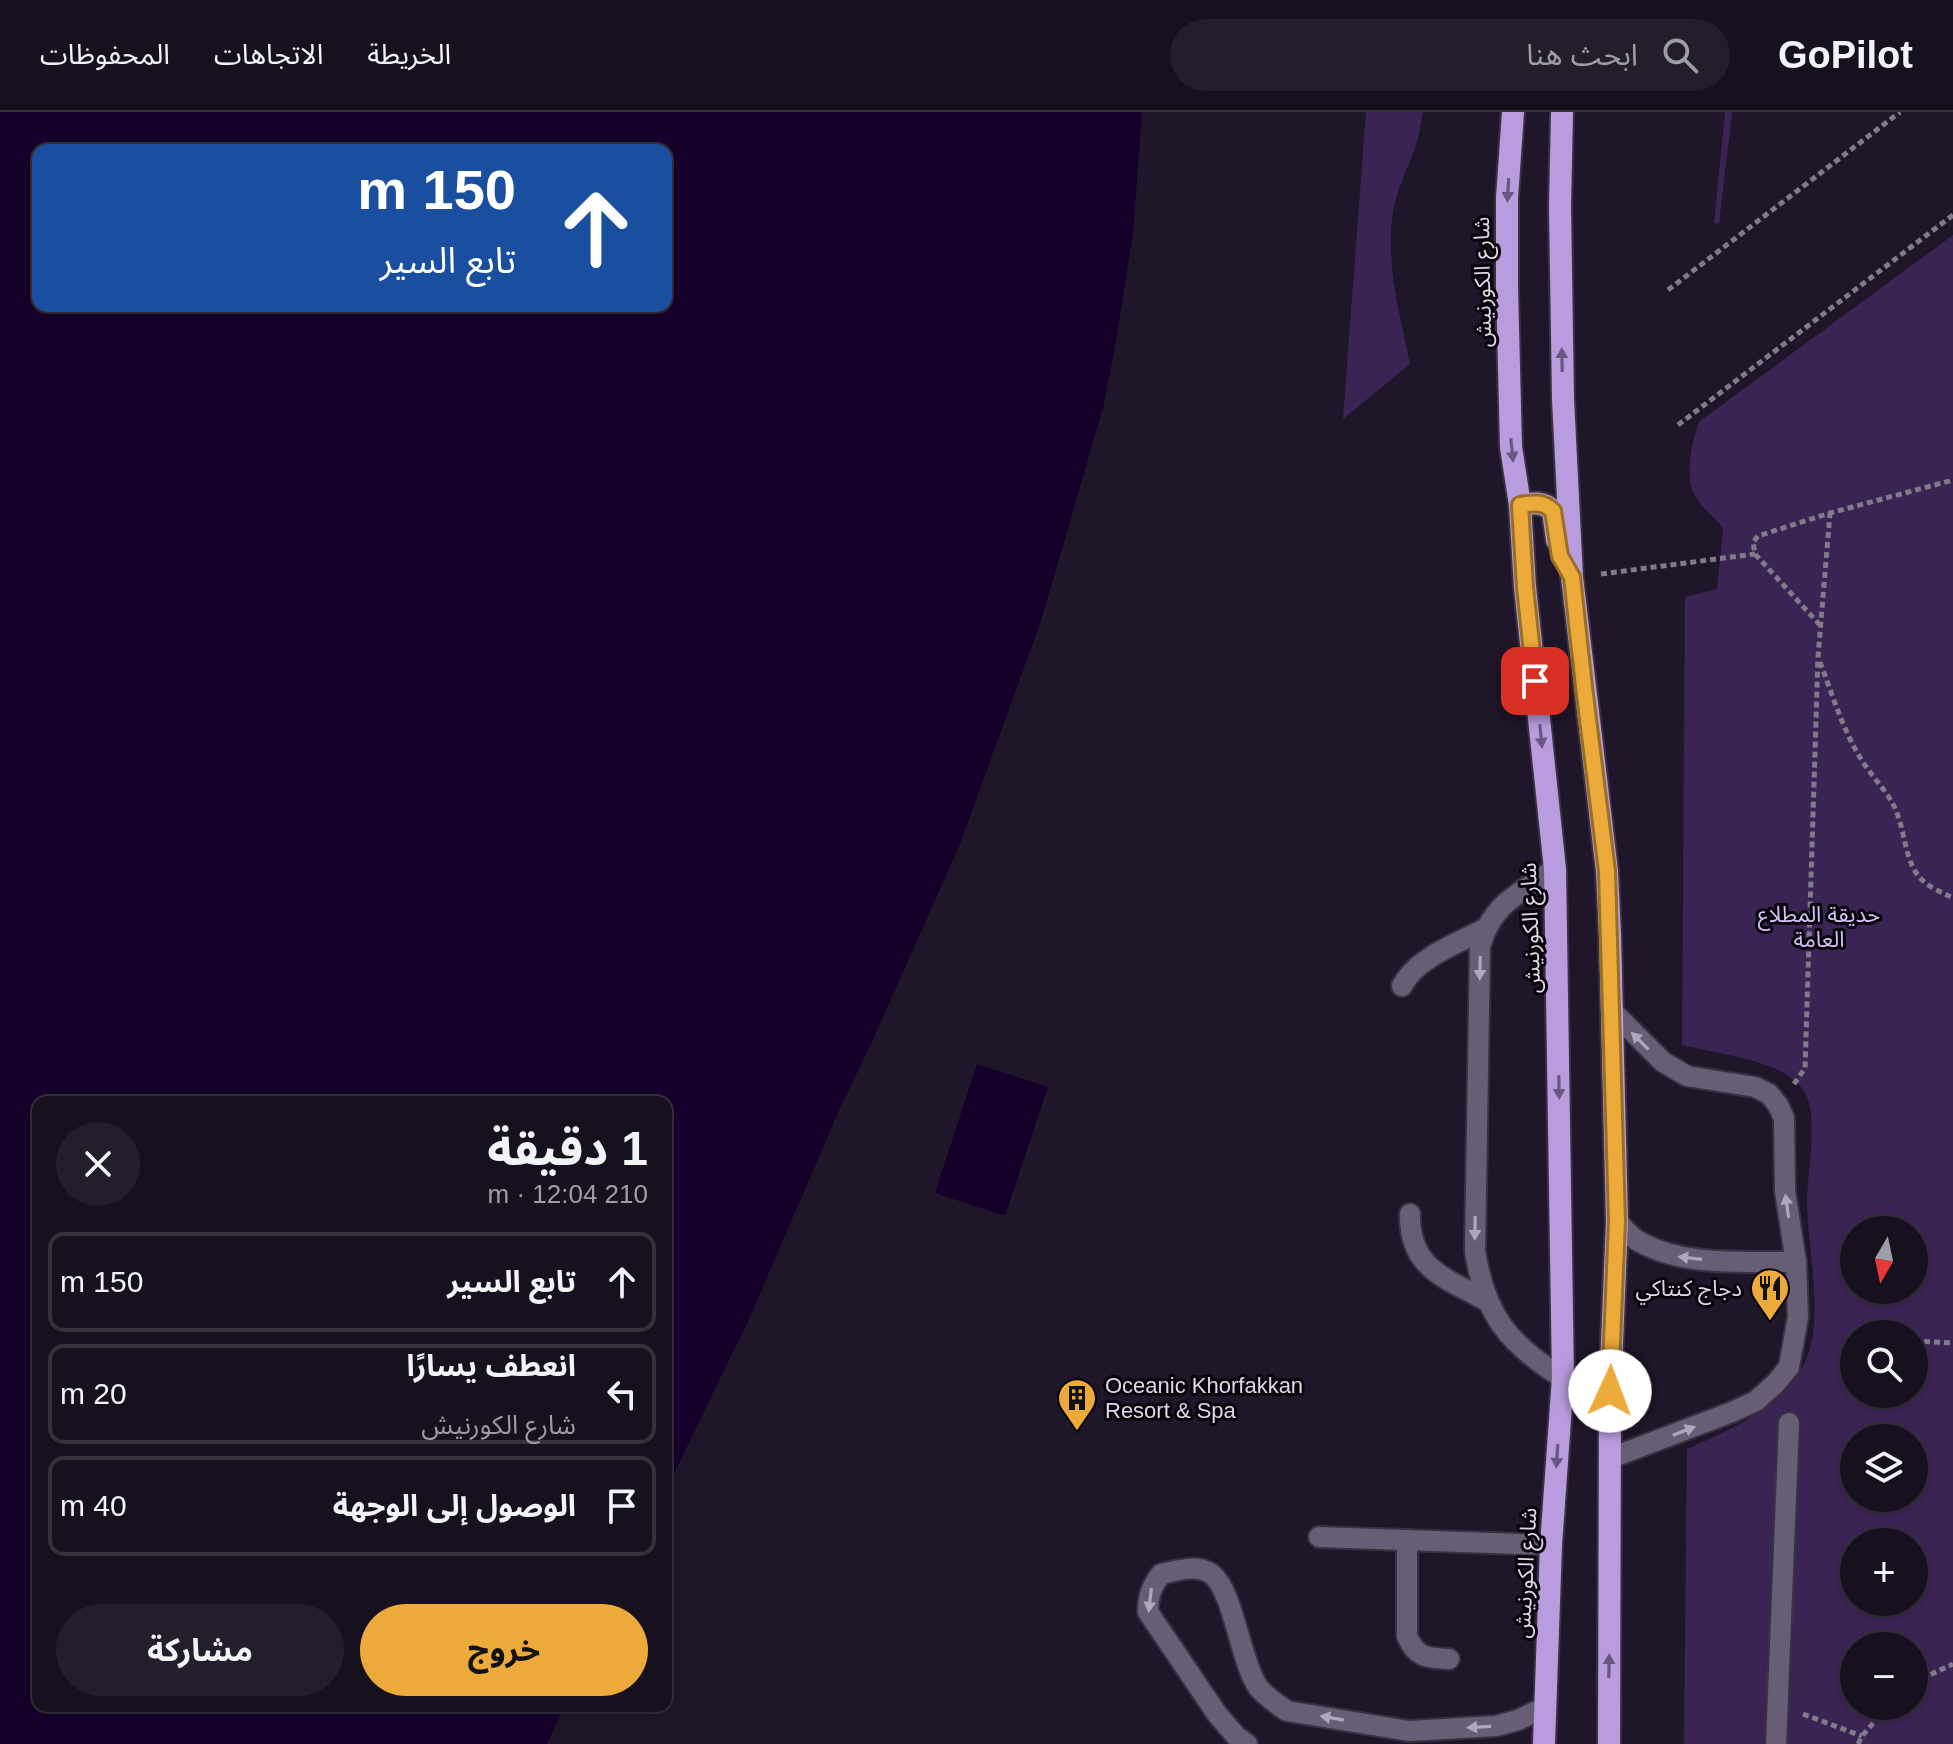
<!DOCTYPE html>
<html lang="ar">
<head>
<meta charset="utf-8">
<style>
	:root { --surface:#17101f; --page:#241e2c; --text:#f1f3f6; --muted:#9e9da4; --line:#36303d; --accent:#ebaa39 }
	body { margin:0; font-family:Arial,"Noto Sans Arabic",sans-serif; background:var(--page); color:var(--text); direction:rtl; height:100vh; display:flex; flex-direction:column; font-size:30px; white-space:nowrap }
	* { box-sizing:border-box; margin:0 }
	p { font-size:26px; color:var(--muted) }
	.icon { flex:none; width:44px; height:44px; fill:none; stroke:currentColor; stroke-width:2; stroke-linecap:round; stroke-linejoin:round }
	.map { position:relative; flex:1; overflow:hidden; direction:ltr }
	.details { position:absolute; left:32px; top:984px; width:640px; height:616px; display:flex; flex-direction:column; background:var(--surface); border-radius:16px; box-shadow:0 2px 6px #0004,0 0 0 2px var(--line); direction:rtl }
	.details>* { flex:none }
	.hud { position:absolute; left:32px; top:32px; width:640px; height:168px; border-radius:16px; box-shadow:0 2px 6px #0004,0 0 0 2px var(--line); direction:rtl; background:#1a4fa0; color:#fff; overflow:hidden }
	.needle { width:52px; rotate:189deg }
	.tools { position:absolute; left:1840px; top:1104px; display:grid; gap:16px }
	.tools a { display:grid; place-items:center; width:88px; height:88px; border-radius:50%; background:var(--surface); box-shadow:0 2px 6px #0004,0 0 0 2px var(--line); font-size:40px }
	.pin { position:absolute; display:grid; place-items:center; width:68px; height:68px; color:#fff; margin:-34px; border-radius:16px; box-shadow:0 4px 12px #0006 }
	.me { position:absolute; width:88px; margin:-44px; rotate:2deg; stroke-linejoin:round; filter:drop-shadow(0 0 6px #0008) }
	.turn { display:flex; align-items:center; gap:28px; height:168px; padding:0 24px; font-size:36px }
	.turn .icon { width:104px; height:104px; stroke-width:2.5 }
	.turn b { display:block; font-size:56px; line-height:68px }
	.round { display:grid; place-items:center; flex:none; width:84px; height:84px; border-radius:42px; background:var(--page) }
	.headline { display:flex; align-items:center; justify-content:space-between; height:136px; padding:0 24px }
	h1 { font-size:48px; font-weight:700; line-height:60px }
	.cta { display:flex; gap:16px; margin-top:auto; padding:16px 24px }
	.cta a { flex:1; height:92px; border-radius:48px; background:var(--accent); color:#111; font-size:32px; font-weight:700; line-height:92px; text-align:center }
	.cta a+a { background:var(--page); color:var(--text) }
	ul { padding:0; list-style:none }
	li { display:flex; align-items:center; gap:24px; height:100px; margin:0 16px 12px; padding:0 8px; border:4px solid var(--line); border-radius:16px }
	li div { flex:1 }
	li b { display:block; font-size:30px }
	li em { font-style:normal }
	header { display:flex; align-items:center; gap:48px; box-sizing:border-box; height:112px; padding:0 40px; background:var(--surface); border-bottom:2px solid var(--line) }
	header strong { font-size:38px }
	nav { display:flex; gap:44px; margin-inline-start:auto; font-size:28px }
	.search { width:560px; height:72px; background:var(--page); display:flex; align-items:center; gap:20px; box-sizing:border-box; padding:0 28px; border-radius:44px; color:var(--muted); font-size:30px }
	.map>svg:first-child { display:block }
	.green { fill:#3a2453; fill-rule:evenodd }
	.water { fill:#15002a; fill-rule:evenodd }
	.lines { fill:none; stroke-linecap:round; stroke-linejoin:round }
	.service-casing { stroke:#383240; stroke-width:24 }
	.trunk-casing { stroke:#383240; stroke-width:26 }
	.path { stroke:#817a8a; stroke-width:5; stroke-dasharray:6 4; stroke-linecap:butt }
	.service { stroke:#675e75; stroke-width:20 }
	.trunk { stroke:#b89cde; stroke-width:22 }
	.oneway { fill:#68587f }
	.oneway2 { fill:#afa8b9 }
	.route-casing { stroke:#996e25; stroke-width:20 }
	.route { stroke:#ebaa39; stroke-width:14 }
	.labels { text-anchor:middle; stroke-width:6; stroke-linejoin:round; paint-order:stroke }
	.street-label { font-size:22px; fill:#dfd9e7; stroke:#07040b }
	.park-label { font-size:22px; fill:#d6c1f4; stroke:#07040b }
	.poi-label { font-size:22px; fill:#dfd9e7; stroke:#07040b; text-anchor:end }
</style>
</head>
<body>
<header>
<strong>GoPilot</strong>
<div class="search"><svg class="icon" aria-label="search" viewBox="0 0 24 24"><circle cx="10" cy="10" r="6"/><path d="M15 15l6 6"/></svg>ابحث هنا</div>
<nav><a>الخريطة</a><a>الاتجاهات</a><a>المحفوظات</a></nav>
</header>
<div class="map">
<svg width="1953" height="1632" viewBox="0 0 1953 1632">
	<rect width="100%" height="100%" fill="#1f1629"/>
	<g class="green">
		<path d="M1366,0H1423C1421,12 1419,25 1415,36C1407,57 1397,77 1393,100C1385,151 1400,202 1410,252L1343,307Z"/>
		<path d="M1725,0H1732L1719,112L1714,111Z"/>
		<path d="M1953,123V1632H1684L1687,1337C1731,1317 1778,1298 1803,1254C1826,1213 1808,1139 1807,1093C1807,1063 1814,1031 1811,1002C1810,992 1807,981 1800,974C1779,948 1714,941 1682,933L1685,485L1717,477L1723,416C1714,405 1699,393 1693,380C1685,362 1692,326 1700,309ZM1854,1118H1914V1178H1854ZM1854,1222H1914V1282H1854ZM1854,1326H1914V1386H1854ZM1854,1430H1914V1490H1854ZM1854,1534H1914V1594H1854Z"/>
	</g>
	<g class="water">
		<path d="M0,0H1142L1133,120L1117,223L1104,292L1041,509L960,732L870,934L840,996L749,1207L666,1378V990H38V1594H564L547,1632H0ZM38,38H666V194H38Z"/>
		<path d="M977,952L1048,975L1005,1104L935,1081Z"/>
	</g>
	<g class="lines">
		<defs>
			<g id="service">
				<path d="M1555,757C1520,781 1493,790 1480,834L1475,1139C1485,1203 1508,1232 1563,1266"/>
				<path d="M1402,874C1416,846 1458,831 1485,817"/>
				<path d="M1410,1102C1409,1157 1446,1166 1487,1189"/>
				<path d="M1617,1109C1624,1116 1631,1126 1640,1130C1684,1155 1747,1149 1796,1150"/>
				<path d="M1611,1346L1732,1300L1756,1289L1776,1271L1789,1255L1798,1205L1796,1150L1785,1079L1784,1006L1778,993L1769,982L1755,975L1687,964L1663,950L1612,899"/>
				<path d="M1319,1425L1551,1433"/>
				<path d="M1407,1428V1524C1416,1546 1428,1546 1449,1547"/>
				<path d="M1247,1632L1236,1624L1217,1602L1148,1500C1148,1485 1151,1475 1161,1462C1176,1459 1195,1452 1210,1461C1233,1475 1240,1549 1258,1575C1266,1585 1277,1592 1287,1599L1409,1619L1496,1614L1518,1608L1545,1595"/>
				<path d="M1776,1632L1789,1311"/>
			</g>
			<g id="trunk">
				<path d="M1513,0L1507,86V175L1511,335L1520,393L1525,475L1555,757L1563,1266L1551,1433L1544,1632"/>
				<path d="M1562,0L1560,95L1563,287L1572,465L1607,759L1610,823L1617,1109L1610,1279L1609,1632"/>
				<path d="M1520,393C1532,391 1543,389 1553,399L1557,428"/>
			</g>
		</defs>
		<use href="#service" class="service-casing"/>
		<use href="#trunk" class="trunk-casing"/>
		<g class="path">
			<path d="M1668,178L1900,0"/>
			<path d="M1678,313L1953,103"/>
			<path d="M1601,462L1755,442"/>
			<path d="M1820,513L1755,442L1753,430L1758,424L1830,401L1953,368"/>
			<path d="M1820,550C1832,582 1843,618 1861,647C1873,667 1891,682 1898,704C1905,723 1905,744 1917,762C1925,774 1941,780 1953,786"/>
			<path d="M1794,972L1805,956L1818,545L1830,401"/>
			<path d="M1852,1226H1854"/>
			<path d="M1914,1229L1953,1231"/>
			<path d="M1914,1573L1921,1567L1953,1552"/>
			<path d="M1803,1602L1862,1624"/>
			<path d="M1858,1632L1862,1624L1888,1594"/>
		</g>
		<use href="#service" class="service"/>
		<use href="#trunk" class="trunk"/>
	</g>
	<defs><path id="oneway-solid" d="M-6-.8H1V-3.2L6.5 0L1 3.2V.8H-6Z" transform="scale(2)"/></defs>
	<g class="oneway">
		<use href="#oneway-solid" transform="translate(1508 78) rotate(93)"/>
		<use href="#oneway-solid" transform="translate(1562 248) rotate(-91)"/>
		<use href="#oneway-solid" transform="translate(1512 338) rotate(84)"/>
		<use href="#oneway-solid" transform="translate(1541 624) rotate(84)"/>
		<use href="#oneway-solid" transform="translate(1559 975) rotate(89)"/>
		<use href="#oneway-solid" transform="translate(1557 1344) rotate(94)"/>
		<use href="#oneway-solid" transform="translate(1609 1554) rotate(-89)"/>
	</g>
	<g class="oneway2">
		<use href="#oneway-solid" transform="translate(1480 856) rotate(91)"/>
		<use href="#oneway-solid" transform="translate(1640 929) rotate(-135)"/>
		<use href="#oneway-solid" transform="translate(1787 1094) rotate(-98)"/>
		<use href="#oneway-solid" transform="translate(1475 1116) rotate(91)"/>
		<use href="#oneway-solid" transform="translate(1690 1146) rotate(-173)"/>
		<use href="#oneway-solid" transform="translate(1684 1319) rotate(-21)"/>
		<use href="#oneway-solid" transform="translate(1150 1488) rotate(97)"/>
		<use href="#oneway-solid" transform="translate(1332 1606) rotate(-170)"/>
		<use href="#oneway-solid" transform="translate(1479 1615) rotate(177)"/>
	</g>
	<g class="lines">
		<defs>
			<path id="route" d="M1535,569L1525,475L1520,393C1532,391 1543,389 1553,399L1560,444L1572,465L1584,575L1607,759L1617,1109L1610,1279"/>
		</defs>
		<use href="#route" class="route-casing"/>
		<use href="#route" class="route"/>
	</g>
	<defs>
		<symbol id="restaurant-pin" viewBox="-11 -11 22 30"><path d="M0 17L-7.5 6A9.5 9.5 0 1 1 7.5 6Z" fill="#ebaa39" stroke="#07040b"/><path d="M-5-6h1v4h1v-4h1v4h1v-4h1v5L-1.5 .5V6h-2V.5L-5-1ZM5-6V6H3V1.5H1.5Q1.5-4 5-6Z" fill="#111"/></symbol>
		<symbol id="building-pin" viewBox="-11 -11 22 30"><path d="M0 17L-7.5 6A9.5 9.5 0 1 1 7.5 6Z" fill="#ebaa39" stroke="#07040b"/><path d="M-4-6H4V6H1V3H-1V6H-4ZM-2.5-4.3h1.7v1.8h-1.7ZM.8-4.3h1.7v1.8H.8ZM-2.5-1h1.7V.8h-1.7ZM.8-1h1.7V.8H.8Z" fill="#111"/></symbol>
	</defs>
	<g fill-rule="evenodd">
		<use href="#restaurant-pin" x="1748" y="1154" width="44" height="60"/>
		<use href="#building-pin" x="1055" y="1264" width="44" height="60"/>
	</g>
	<g class="labels">
		<g class="street-label">
			<text transform="translate(1482 170) rotate(-91)" y="8">شارع الكورنيش</text>
			<text transform="translate(1530 816) rotate(-92)" y="8">شارع الكورنيش</text>
			<text transform="translate(1525 1461) rotate(-87)" y="8">شارع الكورنيش</text>
		</g>
		<g class="park-label">
			<text x="1819" y="810">حديقة المطلاع<tspan x="1819" dy="25">العامة</tspan></text>
		</g>
		<g class="poi-label">
			<text x="1742" y="1184">دجاج كنتاكي</text>
			<text x="1105" y="1281" text-anchor="start">Oceanic Khorfakkan<tspan x="1105" dy="25">Resort &amp; Spa</tspan></text>
		</g>
	</g>
</svg>
<div class="tools">
<a><svg class="needle" viewBox="-14 -14 28 28"><path d="M0-13l5 13h-10z" fill="#e53935"/><path d="M0 13l5-13h-10z" fill="#9e9da4"/></svg></a>
<a><svg class="icon" aria-label="search" viewBox="0 0 24 24"><circle cx="10" cy="10" r="6"/><path d="M15 15l6 6"/></svg></a>
<a><svg class="icon" aria-label="layers" viewBox="0 0 24 24"><path d="M12 4l9 5-9 5-9-5zM3 14l9 5 9-5"/></svg></a>
<a>+</a>
<a>−</a>
</div>
<div class="pin" style="left:1535px;top:569px;background:#d93025"><svg class="icon" aria-label="arrive" viewBox="0 0 24 24"><path d="M6 21V4h12l-3 4 3 4H6"/></svg></div>
<svg class="me" style="left:1610px;top:1279px" viewBox="-20 -20 40 40"><circle r="19" fill="#fff"/><path d="M0-13L10 11 0 6-10 11z" fill="#ebaa39"/></svg>
<div class="hud">
<div class="turn"><svg class="icon" aria-label="ahead" viewBox="0 0 24 24"><path d="M12 20V5M6 11l6-6 6 6"/></svg><div><b>150 m</b>تابع السير</div></div>
</div>
<section class="details">
<div class="headline"><div><h1>1 دقيقة</h1><p>210 m · 12:04</p></div><a class="round"><svg class="icon" aria-label="close" viewBox="0 0 24 24"><path d="M6 6l12 12M18 6L6 18"/></svg></a></div>
<ul>
<li><svg class="icon" aria-label="ahead" viewBox="0 0 24 24"><path d="M12 20V5M6 11l6-6 6 6"/></svg><div><b>تابع السير</b></div><em>150 m</em></li>
<li><svg class="icon" aria-label="left" viewBox="0 0 24 24"><path d="M17 20v-9H6M10 6l-5 5 5 5"/></svg><div><b>انعطف يسارًا</b><p>شارع الكورنيش</p></div><em>20 m</em></li>
<li><svg class="icon" aria-label="arrive" viewBox="0 0 24 24"><path d="M6 21V4h12l-3 4 3 4H6"/></svg><div><b>الوصول إلى الوجهة</b></div><em>40 m</em></li>
</ul>
<div class="cta"><a>خروج</a><a>مشاركة</a></div>
</section>
</div>
</body>
</html>
